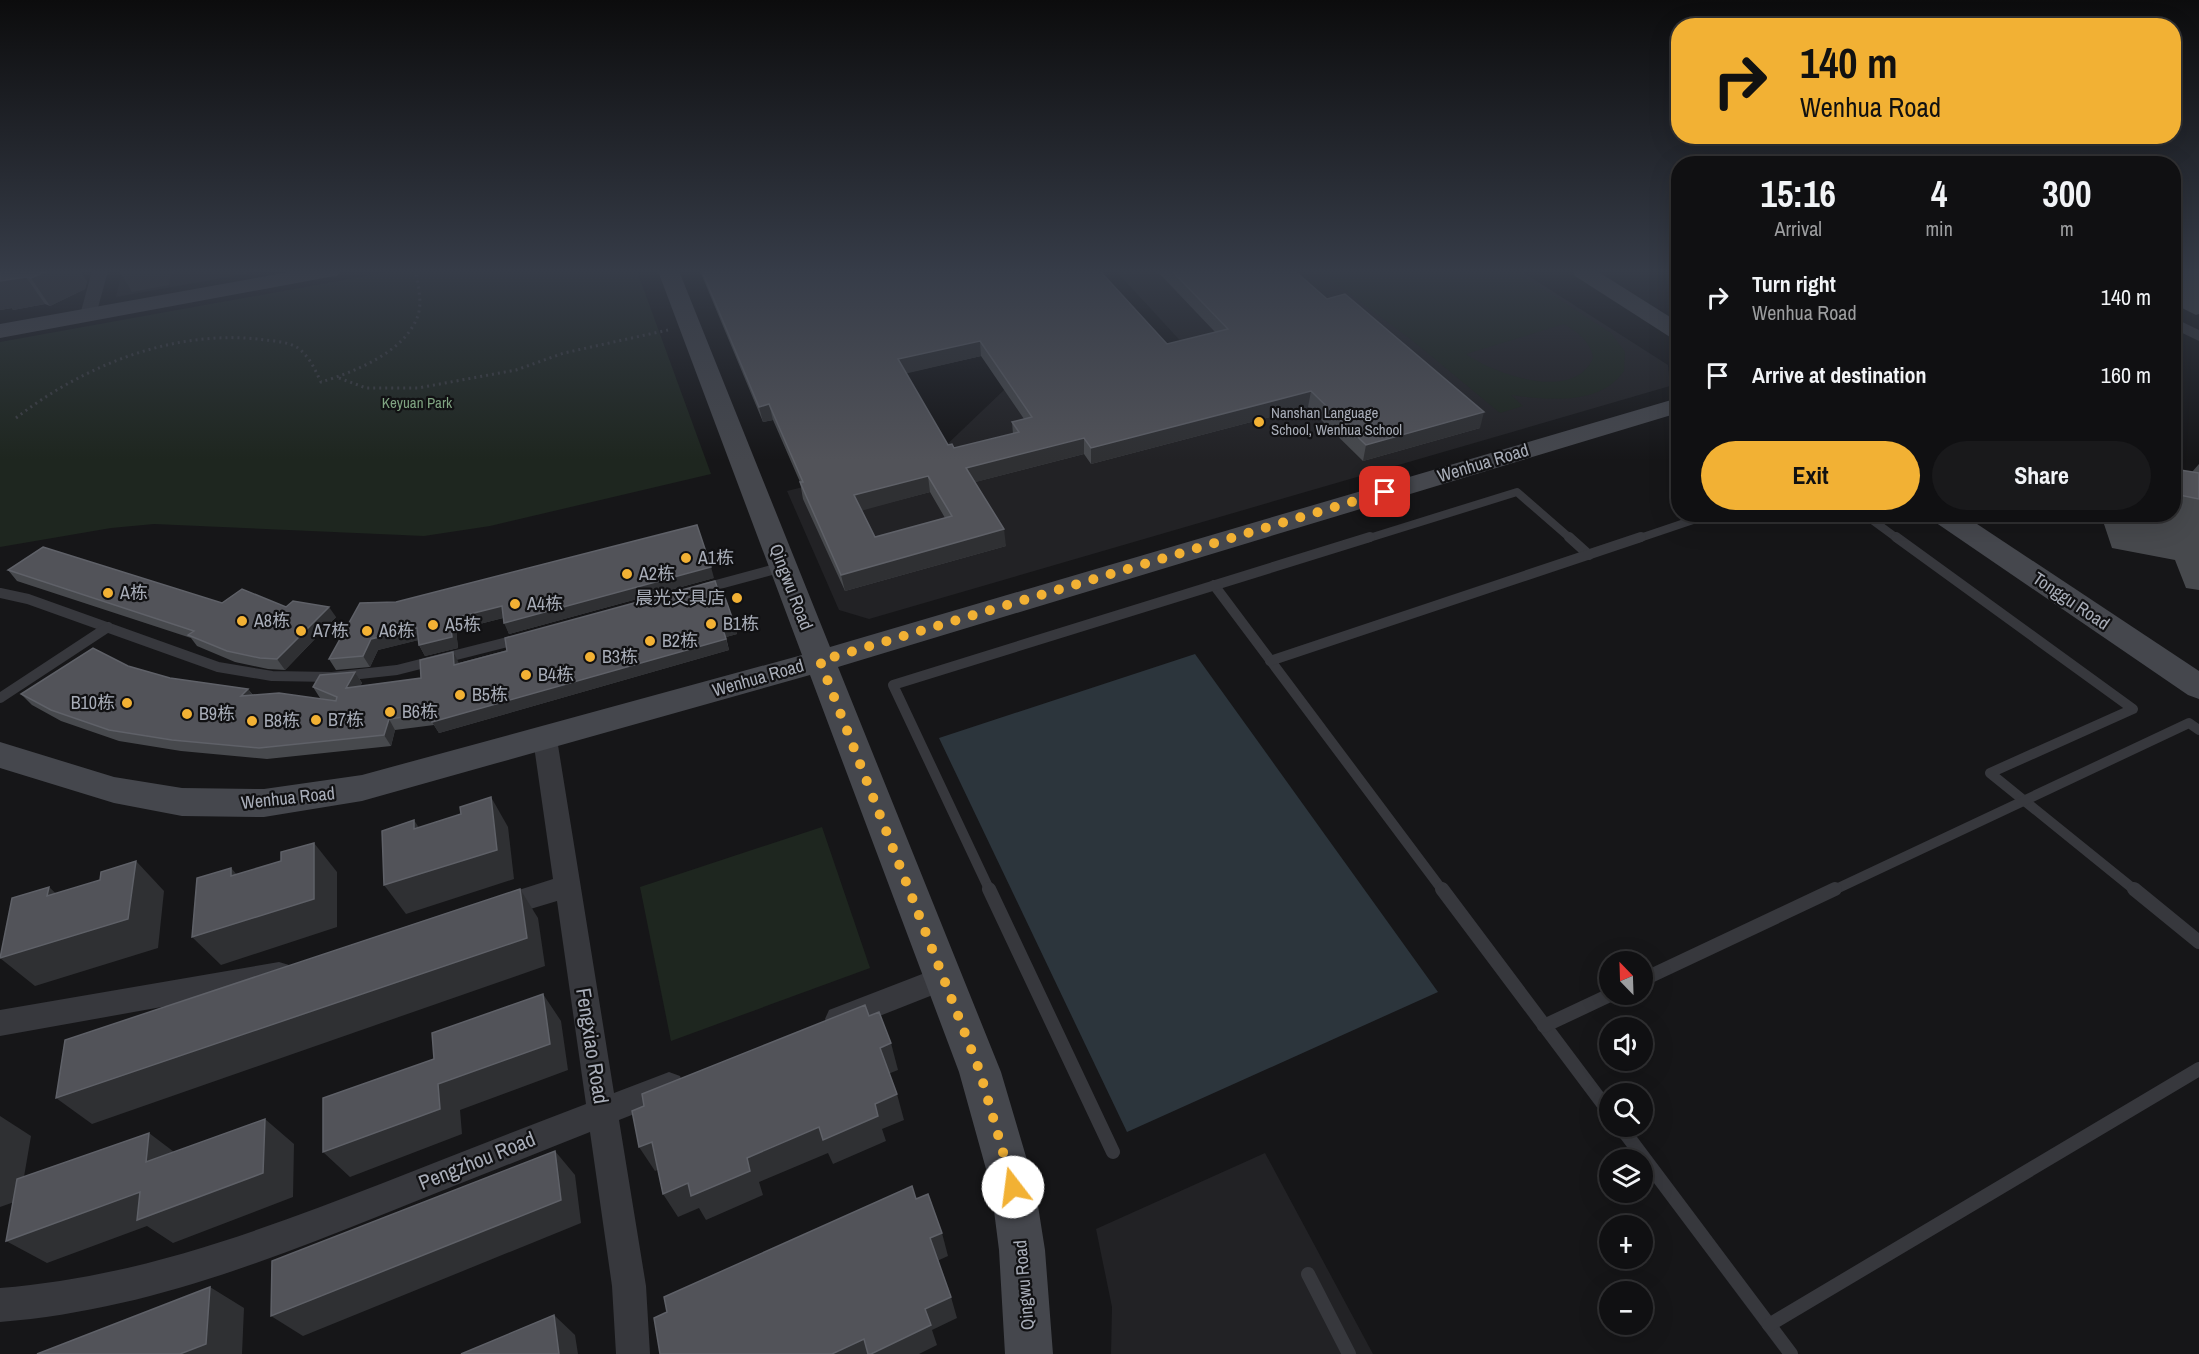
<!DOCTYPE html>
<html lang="en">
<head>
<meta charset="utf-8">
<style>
	:root { --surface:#101012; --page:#19191b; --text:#f1f3f6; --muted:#9c9d9f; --line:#303032; --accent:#f2b134 }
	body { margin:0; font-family:"Archivo Narrow","Noto Sans SC",sans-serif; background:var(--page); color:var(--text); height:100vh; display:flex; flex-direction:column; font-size:22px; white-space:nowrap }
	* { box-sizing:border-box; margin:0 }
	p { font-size:20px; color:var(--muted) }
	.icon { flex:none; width:33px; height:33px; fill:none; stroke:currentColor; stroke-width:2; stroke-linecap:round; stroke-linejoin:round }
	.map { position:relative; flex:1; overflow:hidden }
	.drawer { position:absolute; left:1671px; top:156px; width:510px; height:366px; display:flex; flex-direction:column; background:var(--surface); border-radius:24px; box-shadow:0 6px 24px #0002,0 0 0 2px var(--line) }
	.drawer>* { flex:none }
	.hud { position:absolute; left:1671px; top:18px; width:510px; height:126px; border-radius:24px; box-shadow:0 6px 24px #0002,0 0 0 2px var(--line); background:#f2b134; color:#111; overflow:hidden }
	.needle { width:39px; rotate:337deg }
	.controls { position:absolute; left:1599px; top:951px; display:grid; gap:12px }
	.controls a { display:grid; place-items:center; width:54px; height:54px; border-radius:50%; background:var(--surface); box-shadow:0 6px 24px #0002,0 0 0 2px var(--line); font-size:30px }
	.pin { position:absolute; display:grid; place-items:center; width:51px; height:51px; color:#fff; margin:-26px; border-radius:12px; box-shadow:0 3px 9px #0006 }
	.me { position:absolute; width:66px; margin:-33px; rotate:345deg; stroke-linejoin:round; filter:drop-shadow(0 0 4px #0008) }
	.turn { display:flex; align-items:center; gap:21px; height:126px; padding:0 30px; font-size:27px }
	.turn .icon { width:78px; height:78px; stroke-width:2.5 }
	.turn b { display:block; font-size:42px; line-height:51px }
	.eta { display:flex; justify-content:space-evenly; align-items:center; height:102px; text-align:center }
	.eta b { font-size:36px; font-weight:700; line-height:42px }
	.action { display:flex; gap:12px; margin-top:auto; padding:12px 30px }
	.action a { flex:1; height:69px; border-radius:36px; background:var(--accent); color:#111; font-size:24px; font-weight:700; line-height:69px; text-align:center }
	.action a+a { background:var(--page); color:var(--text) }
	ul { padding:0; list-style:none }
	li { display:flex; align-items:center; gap:18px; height:78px; padding:0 30px }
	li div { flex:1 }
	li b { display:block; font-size:22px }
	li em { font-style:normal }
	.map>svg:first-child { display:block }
	.built { fill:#222225 }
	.green { fill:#1e261f; fill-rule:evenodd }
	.water { fill:#2c353c }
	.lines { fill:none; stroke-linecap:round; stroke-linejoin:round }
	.path { stroke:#3d3f44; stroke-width:3; stroke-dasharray:2 4; stroke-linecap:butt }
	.lane-far2 { stroke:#37383d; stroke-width:8 }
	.lane-far1 { stroke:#37383d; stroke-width:10 }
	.lane { stroke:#37383d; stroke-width:14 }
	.street { fill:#37383d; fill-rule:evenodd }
	.secondary { fill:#45474d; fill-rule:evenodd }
	.wall { fill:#47494d; fill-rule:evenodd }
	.shaded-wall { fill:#2f3033 }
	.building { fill:#525359; stroke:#5f6168; stroke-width:1.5; fill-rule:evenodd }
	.route { stroke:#f2b134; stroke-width:10; stroke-dasharray:0 18 }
	.poi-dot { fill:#f2b134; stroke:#111113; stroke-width:2 }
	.labels { text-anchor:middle; stroke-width:4.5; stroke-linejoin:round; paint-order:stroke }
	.far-park-label { font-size:15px; fill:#7fa381; stroke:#111113 }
	.far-poi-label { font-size:15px; fill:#a8adb8; stroke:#111113; text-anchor:start }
	.street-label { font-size:18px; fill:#a8adb8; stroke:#111113 }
	.poi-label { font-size:18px; fill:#a8adb8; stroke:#111113; text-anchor:start }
	.near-street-label { font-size:21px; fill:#a8adb8; stroke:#111113 }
</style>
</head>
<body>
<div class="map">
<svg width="2199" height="1354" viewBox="0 0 2199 1354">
	<rect width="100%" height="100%" fill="#161618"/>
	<g class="built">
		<path d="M122,271H262L116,297Z"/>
		<path d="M1116,271H1521L1668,365L1670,386L869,619L839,610L787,491L938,453L1004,390L1186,347Z"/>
		<path d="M1265,1153L1373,1354H1111L1112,1307L1096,1229Z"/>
	</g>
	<g class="green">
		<path d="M394,271H637L711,474L490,526L424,536L154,524L111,528L0,547V342Z"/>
		<path d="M1319,271H1516L1611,333L1625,352L1624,371C1600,406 1548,400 1511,395L1523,406L1500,413L1413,341ZM1564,324C1577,332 1591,341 1593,358C1574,403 1494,374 1466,354Z"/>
		<path d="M822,827L870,968L671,1041L640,887Z"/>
	</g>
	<path class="water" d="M1195,654L1438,992L1127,1132L939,738Z"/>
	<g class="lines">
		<g class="path">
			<path d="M339,378L366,388H418L516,370L564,353L668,330"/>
			<path d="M16,418C83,366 172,330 258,339C271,341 287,341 298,348C310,357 315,370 321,382C354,372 403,353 417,318C423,304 418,286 416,271"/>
		</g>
		<g class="lane-far2">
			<path d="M1864,514L1898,539"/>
			<path d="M1366,539L1517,492L1571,539"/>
			<path d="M1637,539L1711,514"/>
		</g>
		<g class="lane-far1">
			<path d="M1569,537L1589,555"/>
			<path d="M1896,537L2133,709L1990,773L2136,891"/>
			<path d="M1214,585L1443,891"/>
			<path d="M705,588L783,567"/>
			<path d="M0,593L28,599L218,667L272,676L332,677L397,670L519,639"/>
			<path d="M1270,661L1641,537"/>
			<path d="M0,698L108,627"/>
			<path d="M990,891L893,685L1370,537"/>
			<path d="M1832,891L2189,723L2199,730"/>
		</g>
		<g class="lane">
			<path d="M989,889L1113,1152"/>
			<path d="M1442,889L1610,1113"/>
			<path d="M2134,889L2199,942"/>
			<path d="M1642,980L1835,889"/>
			<path d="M1544,1026L1612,994"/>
			<path d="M1620,1126L1791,1354"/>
			<path d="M1308,1274L1349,1354"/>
			<path d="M1769,1325L2199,1069"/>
		</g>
		<g class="street">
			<path d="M92,271H108L96,315L88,320L80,315Z"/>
			<path d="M2174,318L2199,330V341L2174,329Z"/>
			<path d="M545,730L553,733L557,739L614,1093L669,1072L680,1076L684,1086L680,1096L619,1120L646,1286L650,1354H616L612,1286L590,1132C520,1160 449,1188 379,1216C254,1266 136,1311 0,1322V1288C137,1277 256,1232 383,1183C451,1156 518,1130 586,1104L557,901L497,919L488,916L484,908L488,900L553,879L533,739L537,733Z"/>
			<path d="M279,962L289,965L293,974L289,983L279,986L0,1036V1010Z"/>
			<path d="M943,966L953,969L957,978L953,987L839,1032L829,1028L825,1019L829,1010Z"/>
		</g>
		<g class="secondary">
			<path d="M295,271H340L337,276L329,277L0,338V324Z"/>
			<path d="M658,271H679L830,647L1678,398V413L838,667L1001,1072L1035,1187L1045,1250L1053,1354H1005L999,1250L991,1187L959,1072L810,675L362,801L264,817L182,816L114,803L0,768V742L114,777L182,788L264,789L362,775L802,655Z"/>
			<path d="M1573,271H1597L1678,322V339L1670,337L1575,276Z"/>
			<path d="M1929,514H1962L2199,671V699L2188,695L1932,520Z"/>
		</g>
	</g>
	<g class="wall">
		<path d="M0,271L87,281L85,289L50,306L45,304L13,310L12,308L0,310Z"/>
		<path d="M700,271H1100L1167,344L1215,332L1157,271H1295L1327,299L1480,428L1363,461L1308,407L1091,464L1084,454L975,482L1006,546L845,591L803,499L800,482L773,420L763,422ZM981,356L1024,419L1012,422L1013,434L954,448L948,445L906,373ZM930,492L945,518L875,537L861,510Z"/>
		<path d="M1673,271H1678V279Z"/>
		<path d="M2174,271H2199V314L2196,315L2174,304Z"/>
		<path d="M2199,464V590L2186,588L2175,560L2112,548L2103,521L2108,514H2174V469L2192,472Z"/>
		<path d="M8,570L222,603L286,607L336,617L285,670L268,669L235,662L197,646L191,638L17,581Z"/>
		<path d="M714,578L509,634L503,618L456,630L458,648L425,656L419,645L418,640L378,650L370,667L336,670L329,659L396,602Z"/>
		<path d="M719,593L734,623L737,634L726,637L729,650L439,733L434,725L395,730L391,746L267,759L181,751L119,741L61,721L32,705L21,694L128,666L170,678L248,689L253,695L322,699L320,698L313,687L355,672L362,683L360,686L421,678L459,663Z"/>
	</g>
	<g class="shaded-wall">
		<path d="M47,271H80L87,281L85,289L50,306L31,278Z"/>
		<path d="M128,271H183L171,273L169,285L132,292L120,272Z"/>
		<path d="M26,277L45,304L13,310L12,308L0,310V281Z"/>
		<path d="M980,341L981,356L900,375L898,359Z"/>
		<path d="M1311,391L1308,407L1091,464V448Z"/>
		<path d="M769,404L773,420L763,422L759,407Z"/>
		<path d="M1484,412L1480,428L1363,461L1366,445Z"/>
		<path d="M1084,438V454L968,484L966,468Z"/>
		<path d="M928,476L930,492L857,512L854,495Z"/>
		<path d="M1004,529L1006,546L845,591L841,575Z"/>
		<path d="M711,567L714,578L509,634L504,623Z"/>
		<path d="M502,606L507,617L456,630L458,648L425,656L419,645L450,619Z"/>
		<path d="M329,607L336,617L285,670L277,659Z"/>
		<path d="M734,623L737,634L726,637L722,626Z"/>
		<path d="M417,628L423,639L378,650L370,667L363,656L371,639Z"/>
		<path d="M726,639L729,650L439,733L432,722Z"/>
		<path d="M453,652L459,663L454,665Z"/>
		<path d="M355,672L362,683L354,698L346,688Z"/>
		<path d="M248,689L256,700L241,696Z"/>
		<path d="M389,719L395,730L391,746L384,735Z"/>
		<path d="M491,797L508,827L514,879L406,914L384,885Z"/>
		<path d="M414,820L433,850L414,829Z"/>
		<path d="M314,843L337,872V927L221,965L192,937Z"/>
		<path d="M136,861L164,891L158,948L35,986L0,958Z"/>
		<path d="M231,868L257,897L231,876Z"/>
		<path d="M49,887L80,916L47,896Z"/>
		<path d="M520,889L538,918L545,966L92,1124L56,1098Z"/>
		<path d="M543,994L561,1021L568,1070L460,1110L462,1134L350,1177L323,1152L438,1084Z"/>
		<path d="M891,1043L898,1070L888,1074L880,1048Z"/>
		<path d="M897,1094L904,1120L882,1129L886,1141L833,1164L828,1153L759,1182L763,1195L706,1220L699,1208L678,1217L663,1194Z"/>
		<path d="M0,1116L31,1136L20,1200L0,1207Z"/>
		<path d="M265,1119L294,1144L293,1197L173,1243L147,1226L47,1263L6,1241Z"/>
		<path d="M149,1133L182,1158L146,1162Z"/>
		<path d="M652,1142L668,1166L655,1171L639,1147Z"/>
		<path d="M555,1151L575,1175L581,1223L303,1336L271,1316Z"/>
		<path d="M942,1233L948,1256L937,1261L930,1238Z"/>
		<path d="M210,1287L244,1308L242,1354H180Z"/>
		<path d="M951,1297L957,1318L932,1330L937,1345L919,1354H832Z"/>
		<path d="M554,1315L575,1335L578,1354H559Z"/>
	</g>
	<g class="building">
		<path d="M0,271H47L31,278L26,277L0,281Z"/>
		<path d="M702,271H1100L1167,344L1228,329L1172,271H1295L1327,299L1345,294L1484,412L1366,445L1311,391L1091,448L1084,438L966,468L1004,529L841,575L800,482H803L769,404L759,407ZM980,341L1032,417L1012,422L1019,432L954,448L952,444L948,445L898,359ZM928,476L952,516L875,537L854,495Z"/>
		<path d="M2174,469L2199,473V499L2174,494Z"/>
		<path d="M697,525L711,567L504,623L502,606L450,619L452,637L419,645L417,628L371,639L363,656L329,659L360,603L396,602Z"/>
		<path d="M43,547L222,603L242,589L286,607L293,601L329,607L277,659L260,658L227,651L188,635L194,631L8,570Z"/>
		<path d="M715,581L719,593L723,592L734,623L722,626L726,639L432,722L431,713L389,719L384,735L259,748L172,740L109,730L51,710L21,694L93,648L128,666L170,678L248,689L241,696L279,693L336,701L337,697L313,687L320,675L355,672L346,688L421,678L420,660L453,652L454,665L507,651L505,638Z"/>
		<path d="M491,797L497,850L384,885L382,831L414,820V829L461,814L460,807Z"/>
		<path d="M314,843V899L192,937L197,878L231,868V876L281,861V852Z"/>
		<path d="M136,861L128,919L0,958L12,898L49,887L47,896L100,880L101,872Z"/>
		<path d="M520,889L527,938L56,1098L65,1040Z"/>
		<path d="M543,994L550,1044L438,1084L440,1109L323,1152V1098L434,1059L432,1033Z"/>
		<path d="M865,1005L869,1016L879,1012L891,1043L880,1048L897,1094L875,1104L878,1116L823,1140L819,1127L747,1158L750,1171L691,1196L688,1183L663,1194L652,1142L639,1147L632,1111L644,1106L642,1094Z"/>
		<path d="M265,1119L263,1173L137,1220L140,1192L6,1241L17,1179L149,1133L146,1162Z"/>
		<path d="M555,1151L561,1200L271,1316L272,1261Z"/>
		<path d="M912,1186L916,1199L928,1194L942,1233L930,1238L951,1297L925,1309L931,1325L871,1354H868L864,1339L832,1354H660L654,1318L667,1312L664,1297Z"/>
		<path d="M210,1287L206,1344L180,1354H37Z"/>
		<path d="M554,1315L559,1354H461Z"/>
	</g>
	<linearGradient id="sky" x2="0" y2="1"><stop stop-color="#0c0c0d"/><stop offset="0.59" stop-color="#363c48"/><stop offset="1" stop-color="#363c48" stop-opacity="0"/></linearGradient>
	<rect width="2199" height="460" fill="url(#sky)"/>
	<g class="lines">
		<path class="route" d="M1013,1187L980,1072L820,661L1385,492"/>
	</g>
	<g class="poi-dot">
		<circle cx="1259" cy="422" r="6"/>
		<circle cx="686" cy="558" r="6"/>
		<circle cx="627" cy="574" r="6"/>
		<circle cx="108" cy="593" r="6"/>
		<circle cx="737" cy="598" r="6"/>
		<circle cx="515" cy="604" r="6"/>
		<circle cx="242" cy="621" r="6"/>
		<circle cx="711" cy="624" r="6"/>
		<circle cx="433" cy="625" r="6"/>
		<circle cx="301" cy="631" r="6"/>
		<circle cx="367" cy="631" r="6"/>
		<circle cx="650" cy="641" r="6"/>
		<circle cx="590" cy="657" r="6"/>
		<circle cx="526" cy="675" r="6"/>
		<circle cx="460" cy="695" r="6"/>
		<circle cx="127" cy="703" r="6"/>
		<circle cx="390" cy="712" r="6"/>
		<circle cx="187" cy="714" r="6"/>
		<circle cx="316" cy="720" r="6"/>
		<circle cx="252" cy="721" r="6"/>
	</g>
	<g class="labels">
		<g class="far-park-label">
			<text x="417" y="408">Keyuan Park</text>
		</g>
		<g class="far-poi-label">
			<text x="1271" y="418">Nanshan Language<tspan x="1271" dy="17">School, Wenhua School</tspan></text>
		</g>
		<g class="street-label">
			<text transform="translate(1483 463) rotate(-17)" y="6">Wenhua Road</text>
			<text transform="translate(791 587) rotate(69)" y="6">Qingwu Road</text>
			<text transform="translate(2071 601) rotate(34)" y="6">Tonggu Road</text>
			<text transform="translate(758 678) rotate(-16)" y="6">Wenhua Road</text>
			<text transform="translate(288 798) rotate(-6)" y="6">Wenhua Road</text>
			<text transform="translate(1024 1285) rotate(-95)" y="6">Qingwu Road</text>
		</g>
		<g class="poi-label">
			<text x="698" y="564">A1栋</text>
			<text x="639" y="580">A2栋</text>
			<text x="120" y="599">A栋</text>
			<text x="725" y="604" text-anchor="end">晨光文具店</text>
			<text x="527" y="610">A4栋</text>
			<text x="254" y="627">A8栋</text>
			<text x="723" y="630">B1栋</text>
			<text x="445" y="631">A5栋</text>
			<text x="313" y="637">A7栋</text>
			<text x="379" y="637">A6栋</text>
			<text x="662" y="647">B2栋</text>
			<text x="602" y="663">B3栋</text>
			<text x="538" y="681">B4栋</text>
			<text x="472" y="701">B5栋</text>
			<text x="115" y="709" text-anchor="end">B10栋</text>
			<text x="402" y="718">B6栋</text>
			<text x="199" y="720">B9栋</text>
			<text x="328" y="726">B7栋</text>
			<text x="264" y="727">B8栋</text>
		</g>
		<g class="near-street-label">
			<text transform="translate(592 1046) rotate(81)" y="7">Fengxiao Road</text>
			<text transform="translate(477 1161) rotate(-22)" y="7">Pengzhou Road</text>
		</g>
	</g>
</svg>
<div class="controls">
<a><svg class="needle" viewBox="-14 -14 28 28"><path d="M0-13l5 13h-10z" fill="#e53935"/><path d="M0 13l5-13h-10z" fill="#9c9d9f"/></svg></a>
<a><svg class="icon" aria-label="sound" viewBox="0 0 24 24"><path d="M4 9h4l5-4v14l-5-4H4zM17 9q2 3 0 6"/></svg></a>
<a><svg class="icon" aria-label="search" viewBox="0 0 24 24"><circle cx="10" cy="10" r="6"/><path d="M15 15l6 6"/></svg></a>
<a><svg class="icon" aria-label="layers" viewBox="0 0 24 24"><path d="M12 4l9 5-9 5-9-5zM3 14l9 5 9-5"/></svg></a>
<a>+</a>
<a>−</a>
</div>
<div class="pin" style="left:1385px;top:492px;background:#d93025"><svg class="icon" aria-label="arrive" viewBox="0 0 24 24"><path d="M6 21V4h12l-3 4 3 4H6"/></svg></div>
<svg class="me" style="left:1013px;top:1187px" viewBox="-20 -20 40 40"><circle r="19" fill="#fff"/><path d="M0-13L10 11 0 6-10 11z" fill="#f2b134"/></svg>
<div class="hud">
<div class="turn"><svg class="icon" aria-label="right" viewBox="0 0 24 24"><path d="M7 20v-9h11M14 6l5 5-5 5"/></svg><div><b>140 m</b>Wenhua Road</div></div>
</div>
<section class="drawer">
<div class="eta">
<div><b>15:16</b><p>Arrival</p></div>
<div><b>4</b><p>min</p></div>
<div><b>300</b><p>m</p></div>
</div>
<ul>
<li><svg class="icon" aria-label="right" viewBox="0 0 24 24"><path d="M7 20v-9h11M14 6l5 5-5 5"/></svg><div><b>Turn right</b><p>Wenhua Road</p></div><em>140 m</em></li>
<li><svg class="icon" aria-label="arrive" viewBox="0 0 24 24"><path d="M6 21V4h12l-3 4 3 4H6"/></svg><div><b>Arrive at destination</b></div><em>160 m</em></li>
</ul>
<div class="action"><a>Exit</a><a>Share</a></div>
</section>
</div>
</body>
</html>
